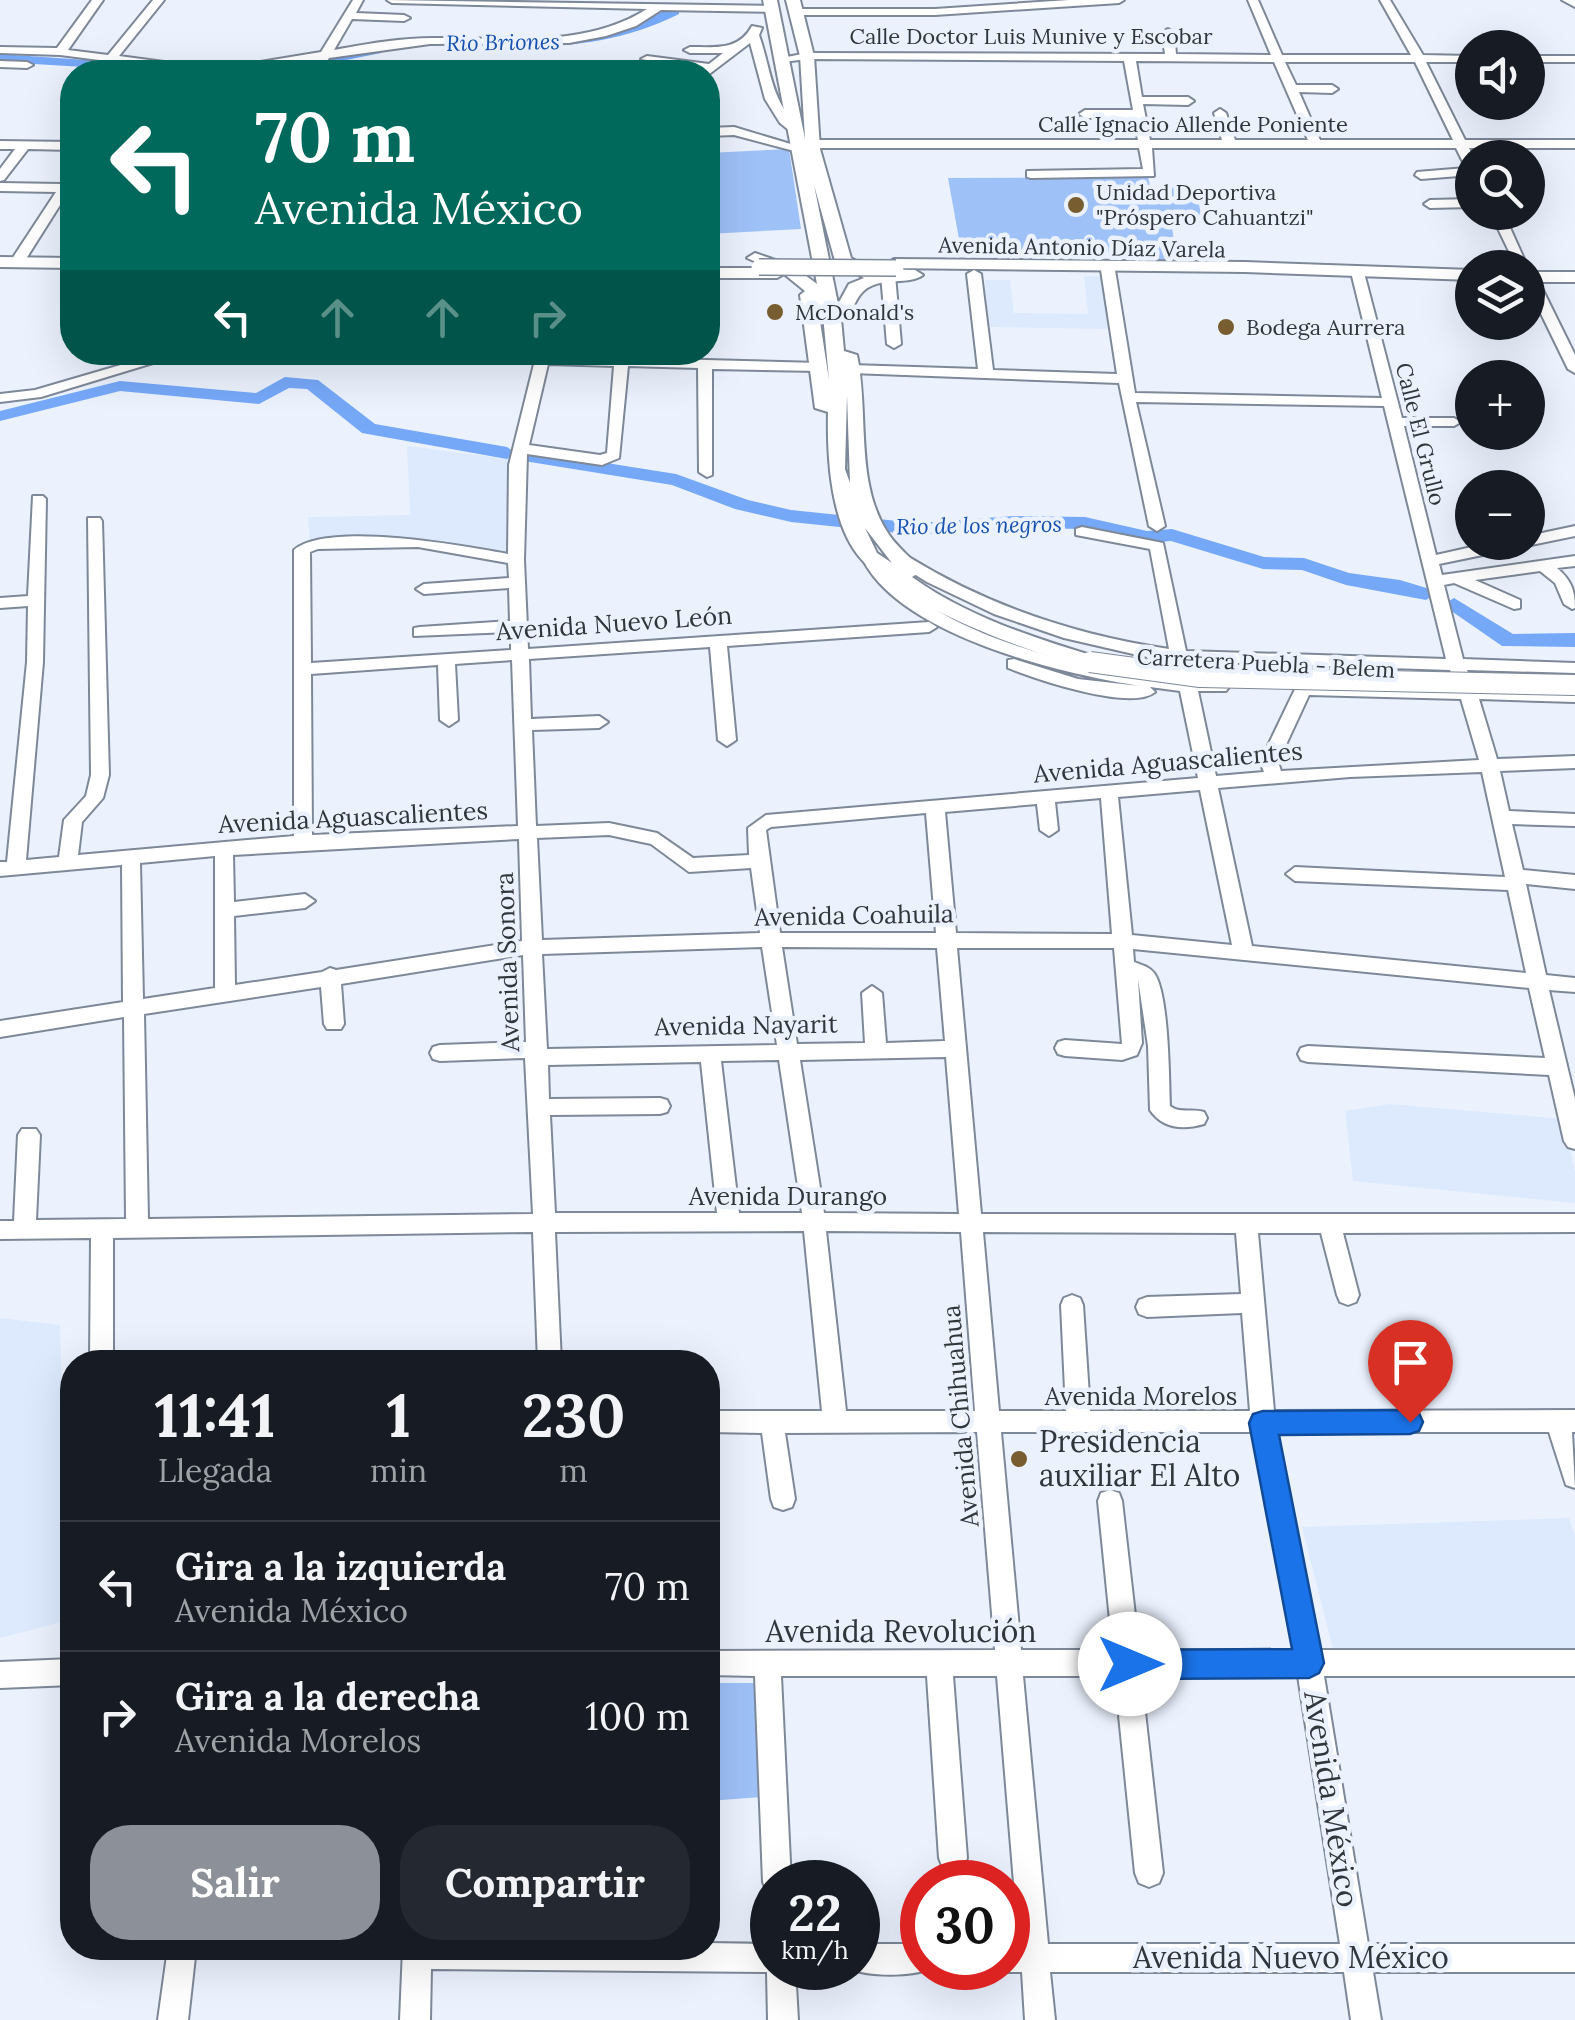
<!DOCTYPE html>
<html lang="es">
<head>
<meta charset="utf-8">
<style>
	:root { --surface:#171b24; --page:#242831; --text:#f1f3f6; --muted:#9ea1a6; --line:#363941; --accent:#8c9099 }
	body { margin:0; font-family:Lora,serif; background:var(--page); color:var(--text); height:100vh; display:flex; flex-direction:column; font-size:38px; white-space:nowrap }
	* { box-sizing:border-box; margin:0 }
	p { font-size:32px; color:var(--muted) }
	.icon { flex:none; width:55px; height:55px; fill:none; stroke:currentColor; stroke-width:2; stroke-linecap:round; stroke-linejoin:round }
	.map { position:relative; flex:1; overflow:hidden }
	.drawer { position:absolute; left:60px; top:1350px; width:660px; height:610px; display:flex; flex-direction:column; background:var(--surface); border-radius:40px; box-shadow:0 10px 40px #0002 }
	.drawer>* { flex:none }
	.guide { position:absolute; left:60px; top:60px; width:660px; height:305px; border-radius:40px; box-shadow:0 10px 40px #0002; background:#00695c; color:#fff; overflow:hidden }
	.fabs { position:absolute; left:1455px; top:30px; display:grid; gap:20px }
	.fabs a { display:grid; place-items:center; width:90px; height:90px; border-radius:50%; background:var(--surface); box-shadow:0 10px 40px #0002; font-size:50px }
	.speed { position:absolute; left:750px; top:1860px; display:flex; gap:20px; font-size:50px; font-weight:700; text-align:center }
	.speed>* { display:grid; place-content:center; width:130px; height:130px; border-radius:50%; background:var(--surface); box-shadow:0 10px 40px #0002; line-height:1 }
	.speed small { font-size:25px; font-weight:400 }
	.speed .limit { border:15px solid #d22; background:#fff; color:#111 }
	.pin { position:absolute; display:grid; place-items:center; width:85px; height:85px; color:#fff; margin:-102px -42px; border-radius:50% 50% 50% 0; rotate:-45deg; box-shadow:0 0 10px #0007 }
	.pin .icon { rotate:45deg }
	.me { position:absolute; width:110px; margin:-55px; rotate:90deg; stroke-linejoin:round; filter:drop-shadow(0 0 8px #0008) }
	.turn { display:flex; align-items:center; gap:35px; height:210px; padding:0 30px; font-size:45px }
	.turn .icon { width:130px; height:130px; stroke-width:2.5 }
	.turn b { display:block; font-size:70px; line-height:85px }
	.lanes { display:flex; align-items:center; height:95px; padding:0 30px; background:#0003; justify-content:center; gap:50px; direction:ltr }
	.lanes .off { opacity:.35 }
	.eta { display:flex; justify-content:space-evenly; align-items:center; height:170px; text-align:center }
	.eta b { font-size:60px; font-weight:700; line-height:70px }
	.action { display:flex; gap:20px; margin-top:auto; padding:20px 30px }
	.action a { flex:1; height:115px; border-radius:40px; background:var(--accent); color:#fff; font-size:40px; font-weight:700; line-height:115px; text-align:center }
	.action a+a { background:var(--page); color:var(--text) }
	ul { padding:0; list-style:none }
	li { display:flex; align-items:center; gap:30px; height:130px; padding:0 30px; border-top:2px solid var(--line) }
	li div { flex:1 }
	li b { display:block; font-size:38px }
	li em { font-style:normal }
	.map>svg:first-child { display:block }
	.built { fill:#ddeafe }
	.green { fill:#9ec1f8 }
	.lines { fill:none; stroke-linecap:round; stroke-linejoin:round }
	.river { fill:#76a8f8; fill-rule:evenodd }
	.minor-casing { stroke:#7d8898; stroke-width:4 }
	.major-casing { stroke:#7d8898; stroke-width:4 }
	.minor { fill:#fff; fill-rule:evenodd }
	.major { fill:#fff; fill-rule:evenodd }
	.major-bridge-far1-casing { stroke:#7d8898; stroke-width:18; stroke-linecap:butt }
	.major-bridge-casing { stroke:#7d8898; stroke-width:22; stroke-linecap:butt }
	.major-bridge-far1 { stroke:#fff; stroke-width:15 }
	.major-bridge { stroke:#fff; stroke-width:20 }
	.route { fill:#1a73e8; stroke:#114b97; stroke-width:2.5 }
	.poi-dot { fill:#775d2f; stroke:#ebf2fe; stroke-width:4 }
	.labels { text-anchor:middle; stroke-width:9; stroke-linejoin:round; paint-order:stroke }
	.far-street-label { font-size:22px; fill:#31353c; stroke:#ebf2fe }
	.far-water-label { font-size:22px; font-style:italic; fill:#1752af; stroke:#ebf2fe }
	.far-poi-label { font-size:22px; fill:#31353c; stroke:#ebf2fe; text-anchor:start }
	.street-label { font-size:25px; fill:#31353c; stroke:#ebf2fe }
	.near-poi-label { font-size:30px; fill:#31353c; stroke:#ebf2fe; text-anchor:start }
	.near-street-label { font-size:30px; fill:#31353c; stroke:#ebf2fe }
</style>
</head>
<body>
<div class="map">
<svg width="1575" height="2020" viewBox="0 0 1575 2020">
	<rect width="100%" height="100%" fill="#ebf2fe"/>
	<g class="built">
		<path d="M1084,276H1105L1112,329L988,327L985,280H1010L1014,313L1088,314Z"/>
		<path d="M407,446L509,459L511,553L411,541L310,542L308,517L410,515Z"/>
		<path d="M1390,1104L1563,1119L1575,1172V1203L1353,1181L1345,1111Z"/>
		<path d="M0,1318L60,1325L68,1590L66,1621L0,1638Z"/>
		<path d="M1569,1518L1575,1536V1652L1335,1657L1302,1527Z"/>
	</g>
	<g class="green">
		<path d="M789,149L801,229L708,234V153Z"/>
		<path d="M1148,177L1150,186L1195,187L1203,223H1171L1178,261H1143L1140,254L961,250L948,178Z"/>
		<path d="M708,1683H760L762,1797L708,1801Z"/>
	</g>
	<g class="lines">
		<g class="river">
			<path d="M674,7L679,8V14C614,46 552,49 481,46L474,42L481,38L557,39L602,34Z"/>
			<path d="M376,46L381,47V53L287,72H261Z"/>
			<path d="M0,54L144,64L169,72L0,62Z"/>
			<path d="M285,377L318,380L375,424L507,447L516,453L507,459L362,433L307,389L289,388L259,404L120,391L0,421V411L120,381L256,393Z"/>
			<path d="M531,451L676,474L748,500L791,510L917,523L1014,516L1085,517L1147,531L1172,529L1264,557L1304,558L1349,573L1400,580L1433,590L1436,594L1426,600L1346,585L1302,570L1263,569L1171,541L1147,543L1085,529L1014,528L917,535L791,522L735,509L672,485L524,461V453Z"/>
			<path d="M1454,598L1513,634L1575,633V647L1502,646L1447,608L1444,604Z"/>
		</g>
		<defs>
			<g id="minor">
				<path d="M92,0H103L68,50L108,55L153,0H164L119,56L217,69L321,52L353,0H363L356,13L404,15L410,18L404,21L352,19L334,50C367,44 400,38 434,38C505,37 584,49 647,9L392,3L387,0L773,6L778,9L773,12L661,10L636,26L606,36L569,43L430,44L329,58L320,72H309L316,60L246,72H193L60,55L0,53V47L57,48Z"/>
				<path d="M1069,0H1124L1119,3L935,15H797L791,12L797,9H935Z"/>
				<path d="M1248,0H1258L1282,55H1411L1380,0H1390L1423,55L1472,56V62H1426L1465,140H1575V148H1469L1474,158L1472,175L1421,179L1415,175L1417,172L1466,168L1456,148H1152L1154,176L1031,178L1027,177V171L1143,169L1139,148H810L804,144L810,140H1138L1134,118H1085L1079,114L1085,110H1133L1124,61L807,59L783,62L777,59L807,53L1165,54L1162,32L1168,29L1174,32L1176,54L1271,55ZM1136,61L1274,62L1308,140H1235L1226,113L1220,109L1214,113L1222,140H1150L1143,104L1188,105L1194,101L1188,97H1142ZM1285,62H1415L1453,140H1320L1299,92L1332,93L1338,89L1332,85H1296Z"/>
				<path d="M1562,0H1575V7Z"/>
				<path d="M752,26L762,28L759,35C772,72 770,100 800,128L798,131H790L780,123L765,99L750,43L708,75L702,70L641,59L647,56L709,64L723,53H690L684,50L690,47C715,47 739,51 752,26Z"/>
				<rect x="1528" y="56" width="47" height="6"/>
				<path d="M0,61L27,62L33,65L27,68L0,67Z"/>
				<path d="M708,128L734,127L804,148L798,152L734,135L708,136Z"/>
				<path d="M0,141L72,142V150L28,149L4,180L0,181V169L15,149H0Z"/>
				<path d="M72,173V186L24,262L12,265L10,262L56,192L0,191V183L61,184Z"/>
				<path d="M1472,199V207L1430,208L1424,204L1430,200Z"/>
				<path d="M1490,212H1503L1529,270L1535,274L1575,355V373L1568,369L1528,287V268H1517Z"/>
				<path d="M1108,266L1115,270L1135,393L1382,398L1351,272L1363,269L1402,418H1454L1461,422L1454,426H1404L1436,555L1494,542H1528V536L1575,526V536L1439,564L1442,575L1575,556V566L1557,568C1571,580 1575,590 1575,608L1572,609L1564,604L1555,583L1540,571L1475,580L1520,600V608L1514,609L1454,583L1444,585L1463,659L1575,663V673L1467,670L1475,688L1575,690V702L1479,699L1497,759L1575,756V768L1500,771L1509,811L1575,814V826L1512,824L1523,870L1575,875V889L1526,884L1546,975L1575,978V992L1549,990L1575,1099V1149L1568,1147L1564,1141L1549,1075L1308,1062L1301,1060L1298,1054L1301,1048L1308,1046L1545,1058L1529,988L1133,949L1134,962C1142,965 1150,967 1154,973C1169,993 1169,1079 1170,1106C1180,1114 1193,1108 1204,1112L1207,1118L1204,1124C1183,1130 1163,1129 1150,1110L1148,1046L1138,979L1142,1043L1137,1055L1122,1060L1065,1056L1058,1054L1055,1048L1058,1042L1065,1040L1122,1044L1114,948H957L981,1214H1575V1232L1343,1233L1359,1295L1356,1302L1348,1305L1340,1302L1337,1295L1321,1233H1258L1274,1411L1575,1410V1432H1572L1575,1488L1566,1485L1549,1432H1277L1319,1650H1575V1676H1324L1368,1944H1575V1972H1373L1381,2020H1351L1344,1972H1050L1055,2020H1025L1022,1972H1008L998,1968H1008V1944H1019L997,1676H953L967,1858L963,1868L953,1872L943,1868L939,1858L927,1676H781L791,1882H772V1894L767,1892L763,1882L755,1676L708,1675V1651L995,1650L977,1432L785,1433L795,1499L792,1507L783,1510L774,1507L771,1499L762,1433L708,1432V1411H822L804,1231L555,1232L561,1362H538L533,1232L113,1238V1362H90L91,1238L0,1239V1221H14L18,1135L22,1129H36L40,1135L36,1220L126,1219L124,1017L0,1037V1021L123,1002L122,865L0,876V862H7L27,662L28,606L0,608V598L28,596L33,496H43L46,499L43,662L26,860L59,857L64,820L86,796L91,775L88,518H100L102,521L109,775L103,798L82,822L78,855L294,836V550C328,521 464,546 508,554L509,465L537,352H551L550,356L615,358L616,352H628L629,358L819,363L826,367L819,371L712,369V475L707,477L699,472L698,368L628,366L619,458L602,465L527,454L524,560L528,649L929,622L937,627L929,632L727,646L736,740L727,746L718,740L710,647L529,659L531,719L599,716L608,722L599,728L532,730L536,826L609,823L657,833L693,858L749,855L748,828L766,815L1198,778L1180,691L1150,687L1155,692C1131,712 1036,679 1008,668V660L1014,659L1078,679L1140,686C1061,674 899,635 862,558L870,553L876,555C919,627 1062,664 1142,676C1169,679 1199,677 1226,683L1229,687L1226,691H1198L1216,776L1264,772L1260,762L1297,685L1457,687L1450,670L1179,661L1142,656L1064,638L994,614L927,582L895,562V556H907C988,606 1075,635 1169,649L1150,549L1076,535V529L1082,527L1163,543L1186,651L1446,659L1384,406L1136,402L1165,526L1157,531L1149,526L1119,383L851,373L844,369L851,365L978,369L967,274L974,270L981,274L993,370L1117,374L1101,270ZM548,364L614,366L607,453L600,455L529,445ZM418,547L508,563L509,578L424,584L416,589L424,594L509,588L510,621L420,627L414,628V636L511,632V650L311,663L310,552L318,549ZM512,660L518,826L312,835L311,674L438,665L440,720L449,726L458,720L455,664ZM1309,695L1461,699L1479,760L1281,771L1278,762ZM1482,772L1505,877L1295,867L1286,874L1295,881L1508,890L1526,973L1252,946L1218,788L1350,777ZM1200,790L1232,945L1132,935L1118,797ZM1101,798L1112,934L956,933L945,812L1037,804L1040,830L1049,836L1058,830L1055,802ZM926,813L936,933H780L766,830L771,827ZM609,835L651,844L689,872L751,868L760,933L542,940L537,838ZM519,839L522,941L336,970L330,968L322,972L235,985L234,916L305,908L315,901L305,894L234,902L233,855ZM215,856V988L143,999L140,863ZM762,947L777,1045L547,1049L542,954ZM782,947L937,948L945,1041L886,1043L882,993L872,986L862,993L865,1043L797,1044ZM523,955L526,1042L440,1045L433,1047L430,1053L433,1059L440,1061L525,1058L533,1214L148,1219L144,1014L321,987L324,1024L327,1029H341L344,1024L341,984ZM946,1057L959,1214L824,1213L800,1060ZM779,1060L802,1213H739L721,1061ZM701,1062L717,1213H555L550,1115L660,1114L667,1112L670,1106L667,1100L660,1098L549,1099L548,1065ZM826,1231L961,1232L975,1411H846ZM983,1232L1236,1233L1241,1294L1147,1297L1139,1300L1136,1307L1139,1314L1147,1317L1242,1313L1250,1411H1090L1083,1305L1080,1298L1072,1295L1064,1298L1061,1305L1066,1411H999ZM1001,1432H1253L1294,1650H1139L1122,1501L1119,1493L1110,1490L1101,1493L1098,1501L1113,1650H1021ZM1023,1676H1115L1135,1873L1139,1883L1149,1887L1159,1883L1163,1873L1141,1676H1298L1340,1944H1048Z"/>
				<path d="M888,271L895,275L901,344L894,348L887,344L881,275Z"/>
				<path d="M165,352H189L41,397L0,402V394L35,390Z"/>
				<path d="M72,1659V1685L0,1688V1662Z"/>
				<path d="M708,1943L772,1944V1968H795L798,2020H768L767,1972L431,1969L430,2020H400L403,1948H708Z"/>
				<path d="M858,1944H922V1968H932C913,1977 867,1977 848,1968H858Z"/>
				<path d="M168,1948H196L188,2020H158Z"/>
			</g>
			<g id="major">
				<path d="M763,0H777L805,139L800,56L786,0H800L814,56L820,149L851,258L870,269L915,270L923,275C906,287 876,274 860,295C855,301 852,311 848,318L841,319L844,351L857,355C869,411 855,480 886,530C895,546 911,557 922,571L912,577C966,616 1034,638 1097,657L1101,662L1097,667L1090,669C1028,652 905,607 862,560C830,525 827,456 828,412L815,408L800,295L805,291L784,274L777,278H708V268H770L747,258L755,253L793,266L817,284ZM814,185L835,261L864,278L849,284L838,304ZM819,315H823L829,380ZM847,395L850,483L845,469ZM865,528L892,563L877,553Z"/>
				<path d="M0,257L72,258V268L0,267Z"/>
				<path d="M894,259L1245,262L1472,270V280L1245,272L888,268L886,264Z"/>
				<rect x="1528" y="272" width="47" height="10"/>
			</g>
		</defs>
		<use href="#minor" class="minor-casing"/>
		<use href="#major" class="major-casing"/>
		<use href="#minor" class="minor"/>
		<use href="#major" class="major"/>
		<defs>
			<path id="major-bridge-far1" d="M759,267L896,268"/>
			<path id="major-bridge" d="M1090,662L1200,677L1575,685"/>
		</defs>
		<use href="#major-bridge-far1" class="major-bridge-far1-casing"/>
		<use href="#major-bridge" class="major-bridge-casing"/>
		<use href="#major-bridge-far1" class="major-bridge-far1"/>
		<use href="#major-bridge" class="major-bridge"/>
	</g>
	<path class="route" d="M1410,1410L1419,1413L1423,1422L1419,1431L1410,1434L1279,1435L1324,1663L1319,1673L1309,1678L1130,1679L1119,1674L1115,1664L1119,1654L1130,1650L1292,1649L1249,1423L1253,1414L1263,1411Z"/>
	<g class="poi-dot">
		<circle cx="1076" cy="205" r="10"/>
		<circle cx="775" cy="312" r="10"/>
		<circle cx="1226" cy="327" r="10"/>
		<circle cx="1019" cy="1459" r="10"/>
	</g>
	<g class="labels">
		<g class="far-street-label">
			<text x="1031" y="44">Calle Doctor Luis Munive y Escobar</text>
			<text x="1193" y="132">Calle Ignacio Allende Poniente</text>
			<text transform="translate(1082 247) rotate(1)" y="8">Avenida Antonio Díaz Varela</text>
			<text transform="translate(1421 434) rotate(76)" y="8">Calle El Grullo</text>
			<text transform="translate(1266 663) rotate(3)" y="8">Carretera Puebla - Belem</text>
		</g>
		<g class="far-water-label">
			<text transform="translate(503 42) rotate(-1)" y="8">Rio Briones</text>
			<text transform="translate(979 525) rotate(-1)" y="8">Rio de los negros</text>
		</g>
		<g class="far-poi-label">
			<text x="1096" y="200">Unidad Deportiva<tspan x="1096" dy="25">"Próspero Cahuantzi"</tspan></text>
			<text x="795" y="320">McDonald's</text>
			<text x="1246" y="335">Bodega Aurrera</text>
		</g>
		<g class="street-label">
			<text transform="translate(614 623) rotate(-4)" y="9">Avenida Nuevo León</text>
			<text transform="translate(1168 762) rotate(-5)" y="9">Avenida Aguascalientes</text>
			<text transform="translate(353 817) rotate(-3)" y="9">Avenida Aguascalientes</text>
			<text transform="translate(854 915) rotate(-1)" y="9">Avenida Coahuila</text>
			<text transform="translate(507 962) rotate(-92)" y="9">Avenida Sonora</text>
			<text transform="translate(746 1025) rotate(-1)" y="9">Avenida Nayarit</text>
			<text x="788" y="1205">Avenida Durango</text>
			<text x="1141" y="1405">Avenida Morelos</text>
			<text transform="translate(960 1416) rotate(-95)" y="9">Avenida Chihuahua</text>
		</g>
		<g class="near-poi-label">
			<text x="1039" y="1452">Presidencia<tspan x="1039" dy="34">auxiliar El Alto</tspan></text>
		</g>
		<g class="near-street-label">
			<text x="901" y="1642">Avenida Revolución</text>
			<text transform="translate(1331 1799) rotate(81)" y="10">Avenida México</text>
			<text x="1291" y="1968">Avenida Nuevo México</text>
		</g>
	</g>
</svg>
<div class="fabs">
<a><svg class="icon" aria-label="sound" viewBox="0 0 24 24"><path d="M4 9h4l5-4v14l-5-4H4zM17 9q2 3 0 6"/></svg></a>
<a><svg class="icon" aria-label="search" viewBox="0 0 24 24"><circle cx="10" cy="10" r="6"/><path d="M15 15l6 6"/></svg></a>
<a><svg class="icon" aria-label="layers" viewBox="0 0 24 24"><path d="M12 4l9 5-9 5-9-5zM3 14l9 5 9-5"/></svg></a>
<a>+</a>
<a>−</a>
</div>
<div class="speed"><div>22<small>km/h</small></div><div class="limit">30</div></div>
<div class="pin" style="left:1410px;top:1422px;background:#d93025"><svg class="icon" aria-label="arrive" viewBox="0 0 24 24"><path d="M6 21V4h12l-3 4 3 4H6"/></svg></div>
<svg class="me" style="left:1130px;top:1664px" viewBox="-20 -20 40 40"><circle r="19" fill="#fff"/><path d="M0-13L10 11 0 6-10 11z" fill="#1a73e8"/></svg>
<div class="guide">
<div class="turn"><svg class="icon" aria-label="left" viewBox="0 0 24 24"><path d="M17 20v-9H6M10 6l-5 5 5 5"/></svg><div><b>70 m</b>Avenida México</div></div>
<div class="lanes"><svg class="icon" aria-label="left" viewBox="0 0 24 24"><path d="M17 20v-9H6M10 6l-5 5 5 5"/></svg><svg class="icon off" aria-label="ahead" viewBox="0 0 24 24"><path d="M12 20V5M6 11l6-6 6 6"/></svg><svg class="icon off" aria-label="ahead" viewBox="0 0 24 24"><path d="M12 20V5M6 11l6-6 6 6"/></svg><svg class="icon off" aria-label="right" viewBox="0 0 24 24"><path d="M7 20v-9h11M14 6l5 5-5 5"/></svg></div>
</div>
<section class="drawer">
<div class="eta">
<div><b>11:41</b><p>Llegada</p></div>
<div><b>1</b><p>min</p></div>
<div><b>230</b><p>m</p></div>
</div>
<ul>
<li><svg class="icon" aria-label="left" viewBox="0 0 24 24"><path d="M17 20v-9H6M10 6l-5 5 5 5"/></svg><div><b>Gira a la izquierda</b><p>Avenida México</p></div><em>70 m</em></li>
<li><svg class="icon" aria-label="right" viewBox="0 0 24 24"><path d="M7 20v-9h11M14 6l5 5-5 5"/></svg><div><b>Gira a la derecha</b><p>Avenida Morelos</p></div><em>100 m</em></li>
</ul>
<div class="action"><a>Salir</a><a>Compartir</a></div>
</section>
</div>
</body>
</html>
